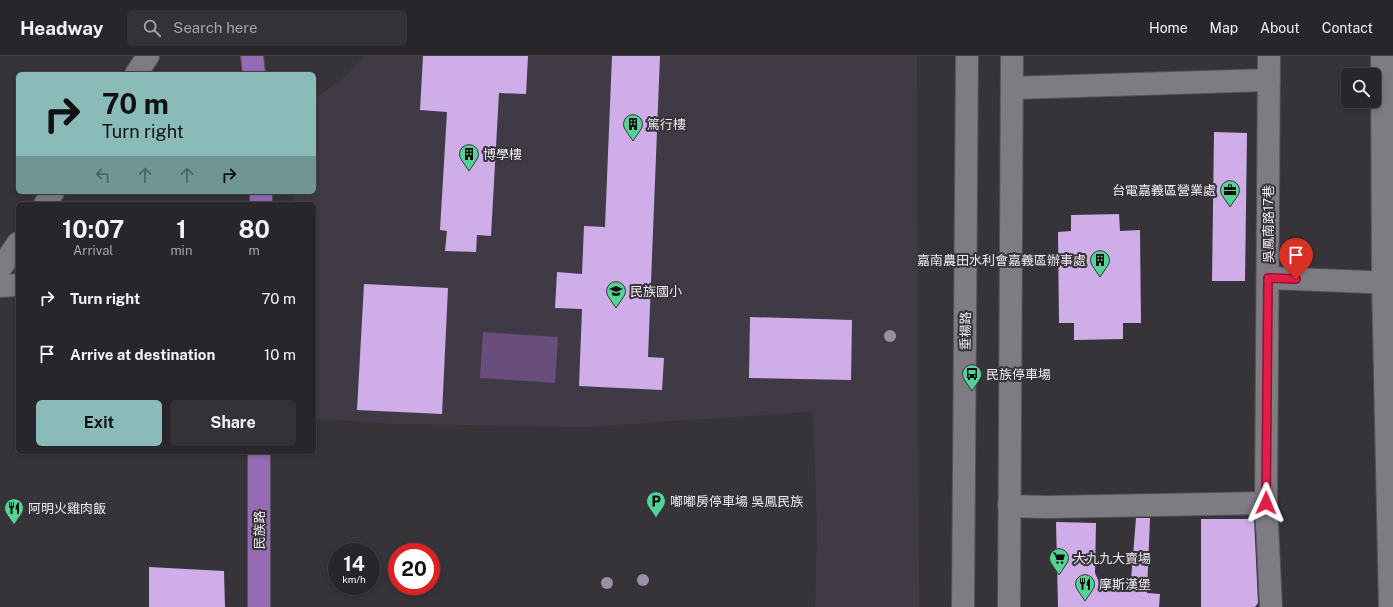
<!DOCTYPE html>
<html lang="en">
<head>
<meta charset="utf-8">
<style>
	:root { --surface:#28262b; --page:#343237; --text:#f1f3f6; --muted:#a5a5a9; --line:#444347; --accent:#8bbbb9 }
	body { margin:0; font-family:"Public Sans","Noto Sans TC",sans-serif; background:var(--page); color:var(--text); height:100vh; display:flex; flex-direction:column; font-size:15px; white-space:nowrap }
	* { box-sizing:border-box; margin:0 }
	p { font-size:13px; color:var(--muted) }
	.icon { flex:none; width:22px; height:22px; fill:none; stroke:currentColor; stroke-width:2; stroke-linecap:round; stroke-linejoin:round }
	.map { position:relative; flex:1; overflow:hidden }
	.side { position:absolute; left:16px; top:146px; width:300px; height:252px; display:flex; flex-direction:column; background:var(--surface); border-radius:6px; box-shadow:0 2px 6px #0003,0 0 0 1px var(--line) }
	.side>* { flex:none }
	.banner { position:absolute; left:16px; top:16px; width:300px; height:122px; border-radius:6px; box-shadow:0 2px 6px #0003,0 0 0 1px var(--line); background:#8bbbb9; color:#111; overflow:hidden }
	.tools { position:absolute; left:1341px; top:12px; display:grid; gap:8px }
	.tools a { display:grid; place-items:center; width:40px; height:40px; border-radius:6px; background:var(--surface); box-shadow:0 2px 6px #0003,0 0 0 1px var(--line); font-size:20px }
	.speed { position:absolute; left:328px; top:487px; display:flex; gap:8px; font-size:20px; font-weight:700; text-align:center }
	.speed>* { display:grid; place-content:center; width:52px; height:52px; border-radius:50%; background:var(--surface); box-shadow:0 2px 6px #0003,0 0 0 1px var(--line); line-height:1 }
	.speed small { font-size:10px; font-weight:400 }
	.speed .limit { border:6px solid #d22; background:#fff; color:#111 }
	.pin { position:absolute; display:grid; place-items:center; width:34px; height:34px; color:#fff; margin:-41px -17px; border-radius:50% 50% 50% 0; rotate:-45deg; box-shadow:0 0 4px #0007 }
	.pin .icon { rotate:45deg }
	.me { position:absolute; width:44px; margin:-22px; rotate:1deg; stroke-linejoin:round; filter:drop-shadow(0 0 3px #0008) }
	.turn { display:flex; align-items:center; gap:14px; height:84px; padding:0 20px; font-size:18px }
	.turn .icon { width:52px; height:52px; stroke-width:2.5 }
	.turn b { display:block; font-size:28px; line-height:34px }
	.lanes { display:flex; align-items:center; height:38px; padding:0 20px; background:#0003; justify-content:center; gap:20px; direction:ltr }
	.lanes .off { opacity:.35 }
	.eta { display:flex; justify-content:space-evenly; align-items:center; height:68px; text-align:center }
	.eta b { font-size:24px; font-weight:700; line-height:28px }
	.cta { display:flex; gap:8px; margin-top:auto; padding:8px 20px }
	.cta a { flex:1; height:46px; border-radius:6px; background:var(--accent); color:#111; font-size:16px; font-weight:700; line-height:46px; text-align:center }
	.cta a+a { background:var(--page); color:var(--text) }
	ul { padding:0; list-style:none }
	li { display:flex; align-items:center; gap:12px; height:56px; padding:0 20px }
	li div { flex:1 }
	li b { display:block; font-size:15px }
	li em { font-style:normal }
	header { display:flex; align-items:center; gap:24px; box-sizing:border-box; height:56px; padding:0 20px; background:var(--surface); border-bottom:1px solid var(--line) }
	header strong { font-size:19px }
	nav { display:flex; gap:22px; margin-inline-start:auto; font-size:14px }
	.search { width:280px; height:36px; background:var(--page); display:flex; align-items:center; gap:10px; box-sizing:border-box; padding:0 14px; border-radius:6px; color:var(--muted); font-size:15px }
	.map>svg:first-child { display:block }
	.built { fill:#403a46 }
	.green { fill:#694e7d }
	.building { fill:#ceade8 }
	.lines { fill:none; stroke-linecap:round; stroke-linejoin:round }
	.minor-casing { stroke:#545157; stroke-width:24 }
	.major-casing { stroke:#545157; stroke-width:24 }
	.minor { stroke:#7f7b82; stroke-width:22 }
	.major { stroke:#966bb4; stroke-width:22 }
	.tree { fill:#9b90a5 }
	.route-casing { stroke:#92132f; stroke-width:10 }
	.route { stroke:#e11d48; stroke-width:7 }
	.labels { text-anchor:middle; stroke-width:4; stroke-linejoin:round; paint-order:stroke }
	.poi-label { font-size:13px; fill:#efecf1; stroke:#363339; text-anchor:start }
	.street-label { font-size:13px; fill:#efecf1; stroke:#363339 }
</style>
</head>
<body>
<header>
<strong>Headway</strong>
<div class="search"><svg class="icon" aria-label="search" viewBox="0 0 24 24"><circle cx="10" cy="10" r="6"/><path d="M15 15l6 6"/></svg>Search here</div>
<nav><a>Home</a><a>Map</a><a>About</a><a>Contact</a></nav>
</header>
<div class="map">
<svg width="1393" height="551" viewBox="0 0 1393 551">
	<rect width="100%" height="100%" fill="#363339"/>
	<path class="built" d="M364,0H917L919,551H815L817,476L813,356L584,371L396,368L314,363V148H293L294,136H314V44L344,21Z"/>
	<path class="green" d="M483,276L558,281L555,327L480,322Z"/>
	<g class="building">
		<path d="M423,0H528L526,38L499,37L491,180L477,179L476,196L445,195L447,175L440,174L447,56L420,54Z"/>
		<path d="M612,0H660L648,301L664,302L662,334L579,330L582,253L555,252L557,216L582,218L584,170L605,171Z"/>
		<path d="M1214,76L1247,77L1245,225H1212Z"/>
		<path d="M1119,158L1120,175L1140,174L1141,267H1123V283L1074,284V267H1059L1058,176L1071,175V159Z"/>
		<path d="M364,228L448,232L442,358L357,354Z"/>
		<path d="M750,261L852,264L851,324L749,322Z"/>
		<path d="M1136,462H1150L1147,537L1160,538L1159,551H1058L1056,466L1096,467L1095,517L1103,535L1130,536Z"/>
		<path d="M1201,463H1254L1258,547L1255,551H1201Z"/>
		<path d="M149,511L224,515L225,551H149Z"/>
	</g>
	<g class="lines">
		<defs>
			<g id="minor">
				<path d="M1269,0L1266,447L1271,551"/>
				<path d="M1382,0L1383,227L1390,551"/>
				<path d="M136,18L148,0"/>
				<path d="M1012,32L1269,24"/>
				<path d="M45,148L53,136"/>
				<path d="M0,213L18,187"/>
				<path d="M1268,222L1393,227"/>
				<path d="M0,230L18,229"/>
				<path d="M1009,450L1048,451L1266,447"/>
				<path d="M963,551L967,0"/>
				<path d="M1009,551L1012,0"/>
			</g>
			<g id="major">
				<path d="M252,0L254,18"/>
				<path d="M261,148V136"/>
				<path d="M259,551V396"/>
			</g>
		</defs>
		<use href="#minor" class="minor-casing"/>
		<use href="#major" class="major-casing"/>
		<use href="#minor" class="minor"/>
		<use href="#major" class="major"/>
	</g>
	<g class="tree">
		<circle cx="890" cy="280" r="6"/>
		<circle cx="643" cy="524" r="6"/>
		<circle cx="607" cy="527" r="6"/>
	</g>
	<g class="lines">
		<defs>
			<path id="route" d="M1266,447L1268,222L1296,223"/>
		</defs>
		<use href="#route" class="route-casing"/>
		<use href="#route" class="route"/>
	</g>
	<defs>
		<symbol id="building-pin" viewBox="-11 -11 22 30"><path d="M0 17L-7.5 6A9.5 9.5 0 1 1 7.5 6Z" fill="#54d396" stroke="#363339"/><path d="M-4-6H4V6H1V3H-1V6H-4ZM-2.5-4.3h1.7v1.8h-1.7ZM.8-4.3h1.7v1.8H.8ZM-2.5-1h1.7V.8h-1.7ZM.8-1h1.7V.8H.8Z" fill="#111"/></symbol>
		<symbol id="office-pin" viewBox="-11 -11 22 30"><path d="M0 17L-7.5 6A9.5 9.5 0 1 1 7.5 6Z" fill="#54d396" stroke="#363339"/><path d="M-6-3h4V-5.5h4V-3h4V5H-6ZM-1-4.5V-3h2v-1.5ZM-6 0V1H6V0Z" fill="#111"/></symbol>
		<symbol id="school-pin" viewBox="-11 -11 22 30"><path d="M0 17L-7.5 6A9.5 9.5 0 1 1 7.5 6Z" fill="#54d396" stroke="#363339"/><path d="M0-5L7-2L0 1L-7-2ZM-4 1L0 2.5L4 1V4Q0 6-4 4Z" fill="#111"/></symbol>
		<symbol id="bus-pin" viewBox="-11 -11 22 30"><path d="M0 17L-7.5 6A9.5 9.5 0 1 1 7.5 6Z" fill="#54d396" stroke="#363339"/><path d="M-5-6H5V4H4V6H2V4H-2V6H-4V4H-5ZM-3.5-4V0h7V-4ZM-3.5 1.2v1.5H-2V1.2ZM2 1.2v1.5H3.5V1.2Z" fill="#111"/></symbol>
		<symbol id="parking-pin" viewBox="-11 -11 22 30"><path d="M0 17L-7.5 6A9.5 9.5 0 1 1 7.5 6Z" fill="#54d396" stroke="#363339"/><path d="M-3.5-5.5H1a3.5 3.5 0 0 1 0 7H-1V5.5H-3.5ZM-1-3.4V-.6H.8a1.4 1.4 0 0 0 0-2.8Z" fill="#111"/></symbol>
		<symbol id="restaurant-pin" viewBox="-11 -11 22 30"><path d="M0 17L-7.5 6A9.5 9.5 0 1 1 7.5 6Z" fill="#54d396" stroke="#363339"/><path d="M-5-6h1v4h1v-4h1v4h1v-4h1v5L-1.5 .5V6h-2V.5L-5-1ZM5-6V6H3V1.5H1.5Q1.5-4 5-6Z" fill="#111"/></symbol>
		<symbol id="supermarket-pin" viewBox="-11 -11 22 30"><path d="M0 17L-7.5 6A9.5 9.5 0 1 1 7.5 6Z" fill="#54d396" stroke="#363339"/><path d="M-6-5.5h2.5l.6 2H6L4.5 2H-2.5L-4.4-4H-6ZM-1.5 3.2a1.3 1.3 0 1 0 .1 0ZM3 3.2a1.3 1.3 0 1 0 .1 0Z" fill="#111"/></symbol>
	</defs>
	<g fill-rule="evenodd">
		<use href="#building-pin" x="622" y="57" width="22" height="30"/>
		<use href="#building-pin" x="458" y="87" width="22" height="30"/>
		<use href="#office-pin" x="1219" y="123" width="22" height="30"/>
		<use href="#building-pin" x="1089" y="193" width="22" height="30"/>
		<use href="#school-pin" x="605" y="224" width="22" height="30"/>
		<use href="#bus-pin" x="961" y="307" width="22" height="30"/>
		<use href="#parking-pin" x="645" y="434" width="22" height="30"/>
		<use href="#restaurant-pin" x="3" y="441" width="22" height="30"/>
		<use href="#supermarket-pin" x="1048" y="491" width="22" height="30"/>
		<use href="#restaurant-pin" x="1074" y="517" width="22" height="30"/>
	</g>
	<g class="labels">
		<g class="poi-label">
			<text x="647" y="73">篤行樓</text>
			<text x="483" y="103">博學樓</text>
			<text x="1216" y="139" text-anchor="end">台電嘉義區營業處</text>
			<text x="1086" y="209" text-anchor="end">嘉南農田水利會嘉義區辦事處</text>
			<text x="630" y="240">民族國小</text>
			<text x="986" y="323">民族停車場</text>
			<text x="670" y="450">嘟嘟房停車場 吳鳳民族</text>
			<text x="28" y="457">阿明火雞肉飯</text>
			<text x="1073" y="507">大九九大賣場</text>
			<text x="1099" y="533">摩斯漢堡</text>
		</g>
		<g class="street-label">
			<text transform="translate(1268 168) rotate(-90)" y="5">吳鳳南路17巷</text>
			<text transform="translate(965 275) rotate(-89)" y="5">垂楊路</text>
			<text transform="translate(259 474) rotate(-90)" y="5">民族路</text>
		</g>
	</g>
</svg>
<div class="tools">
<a><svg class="icon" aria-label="search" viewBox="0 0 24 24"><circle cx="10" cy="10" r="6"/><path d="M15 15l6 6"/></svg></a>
</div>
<div class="speed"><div>14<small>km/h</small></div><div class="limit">20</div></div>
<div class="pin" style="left:1296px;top:223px;background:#d93025"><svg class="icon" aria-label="arrive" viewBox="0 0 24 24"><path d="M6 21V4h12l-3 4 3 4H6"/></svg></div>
<svg class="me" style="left:1266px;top:447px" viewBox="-20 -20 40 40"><path d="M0-17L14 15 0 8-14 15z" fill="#e11d48" stroke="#fff" stroke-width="4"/></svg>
<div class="banner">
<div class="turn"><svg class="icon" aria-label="right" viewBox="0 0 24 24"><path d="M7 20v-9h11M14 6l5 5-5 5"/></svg><div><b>70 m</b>Turn right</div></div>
<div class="lanes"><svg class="icon off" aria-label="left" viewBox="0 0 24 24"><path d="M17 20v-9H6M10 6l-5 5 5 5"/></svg><svg class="icon off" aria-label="ahead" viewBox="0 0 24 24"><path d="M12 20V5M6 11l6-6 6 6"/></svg><svg class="icon off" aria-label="ahead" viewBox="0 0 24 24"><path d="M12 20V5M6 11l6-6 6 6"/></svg><svg class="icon" aria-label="right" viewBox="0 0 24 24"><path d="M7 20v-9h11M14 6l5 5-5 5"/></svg></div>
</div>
<section class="side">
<div class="eta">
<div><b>10:07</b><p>Arrival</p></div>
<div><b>1</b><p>min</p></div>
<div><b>80</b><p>m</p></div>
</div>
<ul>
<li><svg class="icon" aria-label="right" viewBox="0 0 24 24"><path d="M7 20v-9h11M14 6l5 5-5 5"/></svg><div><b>Turn right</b></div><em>70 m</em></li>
<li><svg class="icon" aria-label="arrive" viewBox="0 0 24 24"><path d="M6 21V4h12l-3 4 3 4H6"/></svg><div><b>Arrive at destination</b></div><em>10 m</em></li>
</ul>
<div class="cta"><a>Exit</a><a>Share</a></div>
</section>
</div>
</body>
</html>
